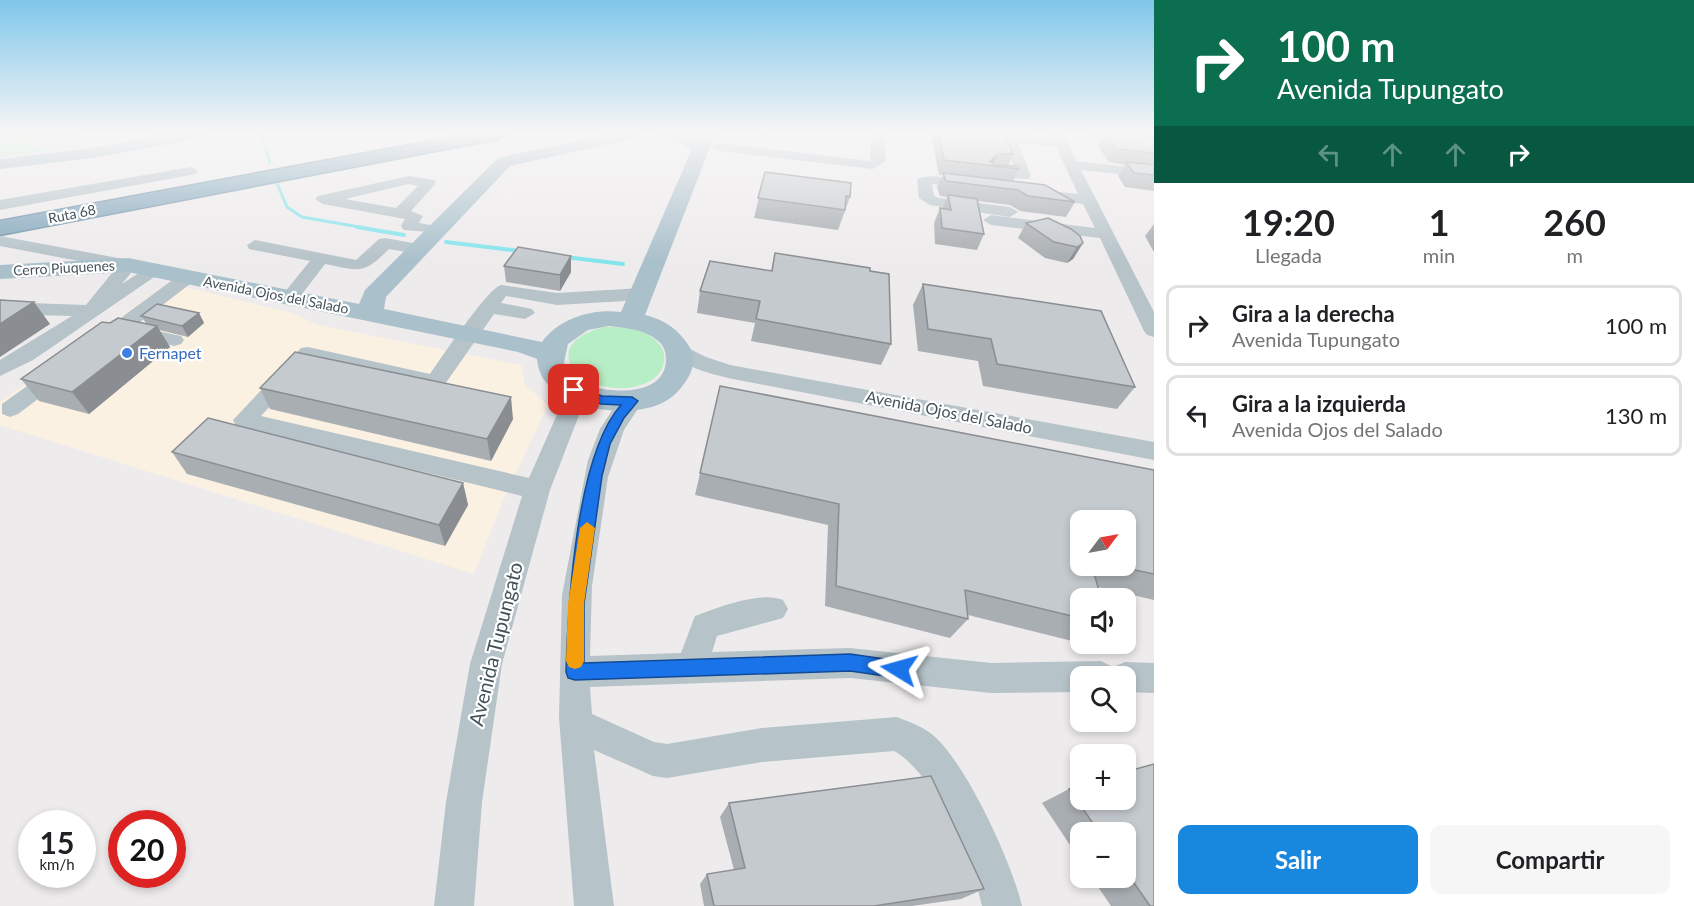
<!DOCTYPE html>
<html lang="es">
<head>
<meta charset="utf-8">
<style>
	:root { --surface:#fff; --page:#f6f6f6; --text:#202124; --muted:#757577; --line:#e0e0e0; --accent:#1788dd }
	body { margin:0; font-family:Lato,sans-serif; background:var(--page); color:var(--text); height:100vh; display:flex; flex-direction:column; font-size:22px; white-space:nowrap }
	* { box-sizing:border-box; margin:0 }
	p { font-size:20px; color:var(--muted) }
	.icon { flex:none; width:33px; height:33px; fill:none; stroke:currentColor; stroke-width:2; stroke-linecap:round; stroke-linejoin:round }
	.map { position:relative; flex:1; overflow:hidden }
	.panel { display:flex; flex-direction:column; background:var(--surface); width:540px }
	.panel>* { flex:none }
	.banner { background:#0b6e4f; color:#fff; overflow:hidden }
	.needle { width:39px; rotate:58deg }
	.controls { position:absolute; left:1070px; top:510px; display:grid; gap:12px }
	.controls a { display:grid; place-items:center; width:66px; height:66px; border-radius:12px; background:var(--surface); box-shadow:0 3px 9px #0003; font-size:30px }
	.speed { position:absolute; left:18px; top:810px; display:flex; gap:12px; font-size:30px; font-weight:700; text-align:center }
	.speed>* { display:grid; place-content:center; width:78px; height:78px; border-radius:50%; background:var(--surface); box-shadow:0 3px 9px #0003; line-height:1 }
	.speed small { font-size:15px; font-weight:400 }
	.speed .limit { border:9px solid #d22; background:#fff; color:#111 }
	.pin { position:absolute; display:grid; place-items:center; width:51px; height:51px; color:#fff; margin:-26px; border-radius:12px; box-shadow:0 3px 9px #0006 }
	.me { position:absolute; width:66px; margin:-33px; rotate:278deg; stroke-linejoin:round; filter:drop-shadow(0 0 4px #0008) }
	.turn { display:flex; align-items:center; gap:21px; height:126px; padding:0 24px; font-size:27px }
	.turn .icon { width:78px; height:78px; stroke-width:2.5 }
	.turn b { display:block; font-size:42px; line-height:51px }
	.lanes { display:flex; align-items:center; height:57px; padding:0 24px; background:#0003; justify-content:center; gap:30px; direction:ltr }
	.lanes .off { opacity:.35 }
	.eta { display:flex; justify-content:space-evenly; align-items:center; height:102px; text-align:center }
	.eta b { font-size:36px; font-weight:700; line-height:42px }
	.cta { display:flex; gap:12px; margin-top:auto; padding:12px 24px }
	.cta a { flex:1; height:69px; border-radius:12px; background:var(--accent); color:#fff; font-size:24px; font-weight:700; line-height:69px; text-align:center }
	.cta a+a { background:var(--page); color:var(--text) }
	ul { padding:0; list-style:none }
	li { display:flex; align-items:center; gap:18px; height:81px; margin:0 12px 9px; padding:0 12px; border:3px solid var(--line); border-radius:12px }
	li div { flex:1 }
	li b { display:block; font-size:22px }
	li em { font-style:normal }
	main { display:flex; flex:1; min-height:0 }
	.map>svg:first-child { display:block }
	.commercial { fill:#fbf1e2 }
	.education { fill:#dfdcde }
	.green { fill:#b8eec5 }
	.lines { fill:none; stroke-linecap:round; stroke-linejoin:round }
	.stream-far1 { stroke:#84e4ec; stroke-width:3 }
	.stream { stroke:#84e4ec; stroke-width:4 }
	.highway-casing { stroke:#6d91a7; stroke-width:3 }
	.minor { fill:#b6c3c9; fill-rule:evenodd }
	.major { fill:#aac0cb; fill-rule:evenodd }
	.highway { fill:#82a6bc; fill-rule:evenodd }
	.wall { fill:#a9aeb2; fill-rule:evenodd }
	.shaded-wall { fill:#8a8d91 }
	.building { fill:#c5cacf; stroke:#8a8d91; stroke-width:1.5 }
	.route { fill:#1a73e8; stroke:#114b97; stroke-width:1.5 }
	.slow { fill:#f59e0b }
	.shop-dot { fill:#3f7fe0; stroke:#fff; stroke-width:2 }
	.labels { text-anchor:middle; stroke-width:4.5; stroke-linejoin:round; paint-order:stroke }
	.far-street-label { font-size:14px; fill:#445259; stroke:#fff }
	.shop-label { font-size:16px; fill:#366cbe; stroke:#fff; text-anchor:start }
	.street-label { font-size:16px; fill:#445259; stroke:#fff }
	.near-street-label { font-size:20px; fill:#445259; stroke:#fff }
</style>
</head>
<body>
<main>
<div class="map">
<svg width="1154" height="906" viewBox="0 0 1154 906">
	<rect width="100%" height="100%" fill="#eeebec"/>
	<path class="commercial" d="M168,283L292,313L318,325L521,365L525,385L548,405L505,496L474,574L0,425V402Z"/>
	<path class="education" d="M0,134H80L81,140L77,147L0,157Z"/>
	<g class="green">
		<path d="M38,134L29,150L48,146L65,138L67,134H73C59,154 22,153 0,156V137Z"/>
		<path d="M605,327C620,327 636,327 650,336C672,349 668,375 644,384C590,404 527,346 605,327Z"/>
	</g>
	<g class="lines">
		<g class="stream-far1">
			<path d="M261,134L270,163"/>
			<path d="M276,181L287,207L302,217L365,228"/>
		</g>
		<g class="stream">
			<path d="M357,227L404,235"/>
			<path d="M446,242L520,251"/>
			<path d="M565,257L623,264"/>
		</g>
		<defs>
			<path id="highway" d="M469,134H507L498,139L0,235V221Z"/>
		</defs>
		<use href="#highway" class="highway-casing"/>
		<g class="minor">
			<path d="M872,134H884L886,161L873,169L719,151L712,147L719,143L870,161Z"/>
			<path d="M974,134H1012L1052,139L1050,134H1062L1077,161L1154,170V178L1081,170L1154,312V337L1147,335L1144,331L1100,238L991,225L983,220L991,215L1095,228L1083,204L1033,197L1026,193L1033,189L1078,194L1056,147L1018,143L1031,176L1029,179L983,177L976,173L978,170L1015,171L1005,141L980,138Z"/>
			<path d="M1092,134L1154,136V144L1098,138Z"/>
			<path d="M191,167L198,171L196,174L0,210V200Z"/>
			<path d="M409,176L434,180L436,183L411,211L423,216L419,223L443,227L445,230L443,233L404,230L401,226L405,219L323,204L315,199L318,196ZM409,184L418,186L396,208L345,199Z"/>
			<path d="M931,176L972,181L979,185L972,189L932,184L934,196L939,198L1010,207L1018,212L1010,217L930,205L919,198L917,181L919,178Z"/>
			<path d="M0,236L134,261L137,265L122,284L148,267H160L163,271L33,360L0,376V360L72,316L0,314V302L86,305L116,268L0,246Z"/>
			<path d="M385,238L424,245L426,249L418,254L389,249C363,275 360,271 325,264L296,302L289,304L280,298L310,261L249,249L247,245L255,240L356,260L379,239Z"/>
			<path d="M188,272L194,273L197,277L194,281L135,326L181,336L184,340L181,344L174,346L125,333L110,344H96L93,340L96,336L182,273Z"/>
			<path d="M501,285L557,293L642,288L651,294L642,300L557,305L506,296L501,303L532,309L535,313L525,319L494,314L443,387L435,389L313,360L261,416L529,478L559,410L566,385L574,383L582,385L585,390L581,410L550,490L502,664L482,802L474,906H434L446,802L470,664L522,496L244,428L236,426L233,420L301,348L308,347L430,374C442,357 488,288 501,285Z"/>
			<path d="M680,344L706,357L730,365L1154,442V460L728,378C709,373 681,367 670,350L673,346Z"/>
			<path d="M59,366L66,368L70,373L66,378L18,414L10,417L2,414V404L52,368Z"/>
			<path d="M632,394L640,396L643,401L624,430L608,477L592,586L590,656L681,653L695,616C718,607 760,591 783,600L788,609L783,618L717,636L712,652L850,648L991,663L1101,661L1113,667L1125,662L1154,663V693L1125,692V676H1080V692L991,693L850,678L590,687L592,714L654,742L667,744L762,728L897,717C909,722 924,727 934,736C967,765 1012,863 1022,906H982C973,862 934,773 894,751L762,762L667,778L653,776L594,750L614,906H574L559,718L562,595L588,460L600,429L613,409L624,396Z"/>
		</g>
		<g class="major">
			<path d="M168,134H205L197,139L92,158L0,169V159L92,148Z"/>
			<path d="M608,134H640L632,139L510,166L386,297L384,309L542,342C559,318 593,308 621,312L692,149L662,134H687L697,137L699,134H715L645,315C665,320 678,329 689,346C695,355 694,367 689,376C682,388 674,398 660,404C625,420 540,409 537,359L518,352L128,272L0,279V265L128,258L359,304L365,290L498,158ZM609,326C626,328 643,329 657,340C664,345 666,352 666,360C665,391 627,393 603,389C586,387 570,379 564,362L568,344L588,330Z"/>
		</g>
		<use href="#highway" class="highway"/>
	</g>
	<g class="wall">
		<path d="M931,134H1005L1013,154L1008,166L1019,169L1013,181L1075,202L1066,217L1020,211L1010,205L978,201L984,234L977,250L935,244L934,223L940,208L942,209L947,197L940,196L937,187L943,175H939Z"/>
		<path d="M1105,134H1118L1154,138V191L1125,187L1118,176L1125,165L1109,162L1098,146Z"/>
		<path d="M765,172L850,197L838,230L754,218Z"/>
		<path d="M1026,223L1083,243L1073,259L1067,263L1045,258L1018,238Z"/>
		<path d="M1154,224V252L1145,236Z"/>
		<path d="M775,253L870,271L891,344L881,365L751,341L755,323L697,313L700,291L771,271Z"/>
		<path d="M504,266L571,272L560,291L506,282Z"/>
		<path d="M923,284L1135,387L1117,409L983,386L978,361L918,351L913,305Z"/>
		<path d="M199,313L204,323L188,337L159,330L170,347L89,414L39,401L21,379L110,323H146L141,316Z"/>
		<path d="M720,386L1154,470V600L1098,587L1080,598V643L968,615V619L950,638L825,606L828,525L695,495ZM1125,520V566H1080Z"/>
		<path d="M260,388L513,419L491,461L270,409Z"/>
		<path d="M172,452L463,483L468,505L445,546L187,474Z"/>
		<path d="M1154,764V906H1111L1092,878H1125V832H1080V860L1042,803L1069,789L1080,786V800H1125V772Z"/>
		<path d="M729,803L984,889L961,899L912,906H704L700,884L707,874L734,870L720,817Z"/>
	</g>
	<g class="shaded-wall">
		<path d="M998,154L992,166L990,161Z"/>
		<path d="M1083,243L1073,259L1067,263L1077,247Z"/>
		<path d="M571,256V272L560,291V275Z"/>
		<path d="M34,302L50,324L0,357V324Z"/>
		<path d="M199,313L204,323L188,337L182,326Z"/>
		<path d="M157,326L170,347L89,414L72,392Z"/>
		<path d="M511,397L513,419L491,461L487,439Z"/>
		<path d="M463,483L468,505L445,546L439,525Z"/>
	</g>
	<g class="building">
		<path d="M939,134H1005L1013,154H998L990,161L994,165L1018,166L1019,169L944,160Z"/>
		<path d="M1107,134H1118L1154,138V153L1117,149Z"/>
		<path d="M1126,162L1154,165V175L1134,173Z"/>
		<path d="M765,172L851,183L850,197L846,196L845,210L758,198Z"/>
		<path d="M943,173L1045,185L1075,202L1028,196L1018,190L946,181Z"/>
		<path d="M948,195L977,199L984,234L942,228L940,208L951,210Z"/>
		<path d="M1048,218L1071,229L1080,236L1083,243L1077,247L1054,242L1026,223Z"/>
		<path d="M518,247L571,256L560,275L504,266Z"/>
		<path d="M775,253L870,268V271L889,274L891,344L756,319L760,301L700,291L710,261L772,271Z"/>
		<path d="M923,284L1101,311L1135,387L997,364L991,339L928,329Z"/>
		<path d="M0,300L34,302L0,324Z"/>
		<path d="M157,304L199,313L182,326L141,316Z"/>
		<path d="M118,318L157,326L72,392L21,379L102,322L110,323Z"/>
		<path d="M295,352L511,397L487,439L260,388Z"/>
		<path d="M720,386L1154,470V574L1116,566H1125V520H1080V566H1092L1101,598H1080V618L965,590L968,619L836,586L839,504L700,473Z"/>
		<path d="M208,418L463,483L439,525L172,452Z"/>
		<path d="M1154,764V906H1150L1125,870V832H1099L1069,789L1080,786V800H1125V772Z"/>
		<path d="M931,776L984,889L874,906H714L707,874L745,868L729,803Z"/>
	</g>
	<linearGradient id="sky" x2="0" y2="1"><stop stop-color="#80c7ea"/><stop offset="0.51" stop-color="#f7f6f6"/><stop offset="1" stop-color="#f7f6f6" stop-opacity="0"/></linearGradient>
	<rect width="1154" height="261" fill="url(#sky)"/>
	<path class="route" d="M574,386L602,396L632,397L638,401L624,418L610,444L602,476L584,604V663L850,654L899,661L905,663L908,669L905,675L899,678L850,671L575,680L568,678L566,672C568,604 576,455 621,405L601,404L569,393L567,390Z"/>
	<path class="slow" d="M587,522L595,528L584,604V661L581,667L575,669L569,667L566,661L568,604L580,528Z"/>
	<circle class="shop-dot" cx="127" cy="353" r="6"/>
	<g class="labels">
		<g class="far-street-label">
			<text transform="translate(72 214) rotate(-11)" y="5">Ruta 68</text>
			<text transform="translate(64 268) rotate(-3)" y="5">Cerro Piuquenes</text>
			<text transform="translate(276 295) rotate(11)" y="5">Avenida Ojos del Salado</text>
		</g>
		<g class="shop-label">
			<text x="139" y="359">Fernapet</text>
		</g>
		<g class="street-label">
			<text transform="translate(949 412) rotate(11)" y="6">Avenida Ojos del Salado</text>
		</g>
		<g class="near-street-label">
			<text transform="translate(496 644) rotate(-76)" y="7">Avenida Tupungato</text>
		</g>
	</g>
</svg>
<div class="controls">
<a><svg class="needle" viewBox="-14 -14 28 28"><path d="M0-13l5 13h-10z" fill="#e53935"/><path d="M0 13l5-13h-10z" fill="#757577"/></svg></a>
<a><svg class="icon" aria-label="sound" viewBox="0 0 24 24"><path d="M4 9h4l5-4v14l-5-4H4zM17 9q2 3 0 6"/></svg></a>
<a><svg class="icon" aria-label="search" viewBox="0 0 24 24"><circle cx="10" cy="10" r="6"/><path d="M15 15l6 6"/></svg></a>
<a>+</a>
<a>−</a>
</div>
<div class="speed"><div>15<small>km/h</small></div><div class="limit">20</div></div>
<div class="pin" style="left:574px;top:390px;background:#d93025"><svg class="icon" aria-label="arrive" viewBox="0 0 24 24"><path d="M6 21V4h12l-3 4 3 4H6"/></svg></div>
<svg class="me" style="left:899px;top:669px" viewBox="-20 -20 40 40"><path d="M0-17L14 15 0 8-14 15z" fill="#1a73e8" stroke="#fff" stroke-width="4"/></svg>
</div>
<section class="panel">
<div class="banner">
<div class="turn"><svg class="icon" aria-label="right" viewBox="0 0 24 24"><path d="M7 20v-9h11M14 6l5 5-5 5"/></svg><div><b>100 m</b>Avenida Tupungato</div></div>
<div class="lanes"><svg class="icon off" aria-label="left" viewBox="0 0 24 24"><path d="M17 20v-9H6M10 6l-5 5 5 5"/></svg><svg class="icon off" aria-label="ahead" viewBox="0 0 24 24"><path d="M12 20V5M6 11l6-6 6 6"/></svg><svg class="icon off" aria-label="ahead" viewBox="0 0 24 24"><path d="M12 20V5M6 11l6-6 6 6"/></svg><svg class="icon" aria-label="right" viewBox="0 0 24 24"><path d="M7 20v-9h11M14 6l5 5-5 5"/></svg></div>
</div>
<div class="eta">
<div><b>19:20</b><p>Llegada</p></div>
<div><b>1</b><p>min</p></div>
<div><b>260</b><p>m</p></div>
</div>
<ul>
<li><svg class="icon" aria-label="right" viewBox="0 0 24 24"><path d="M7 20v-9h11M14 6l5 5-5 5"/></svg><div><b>Gira a la derecha</b><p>Avenida Tupungato</p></div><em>100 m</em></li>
<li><svg class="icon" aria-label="left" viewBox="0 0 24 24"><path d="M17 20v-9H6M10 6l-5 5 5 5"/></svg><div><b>Gira a la izquierda</b><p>Avenida Ojos del Salado</p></div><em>130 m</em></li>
</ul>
<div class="cta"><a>Salir</a><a>Compartir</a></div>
</section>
</main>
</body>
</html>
